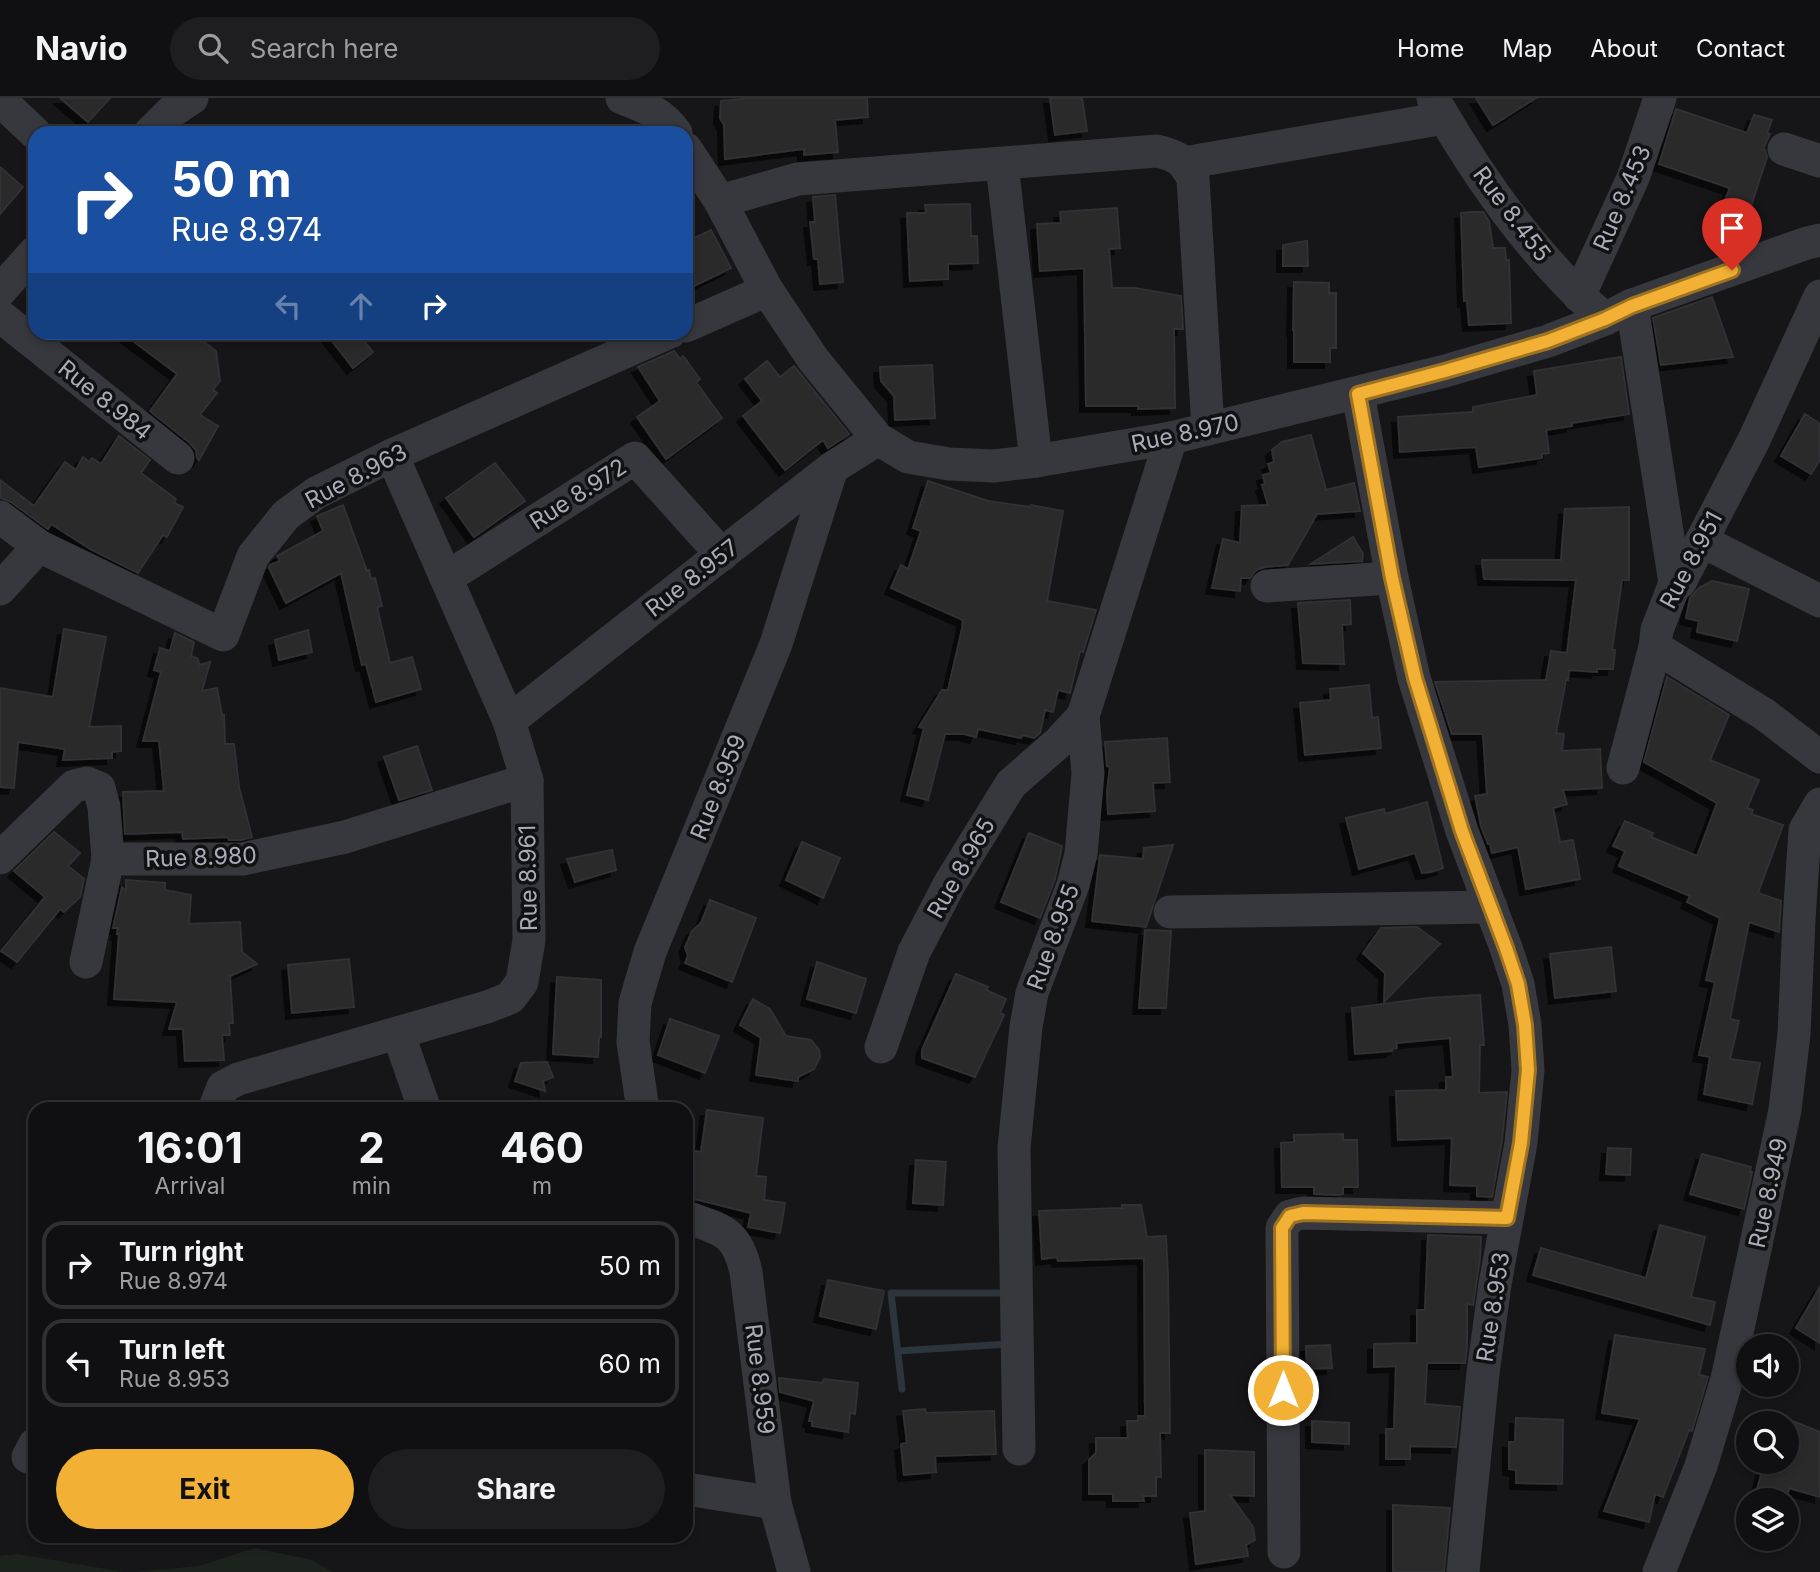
<!DOCTYPE html>
<html lang="en">
<head>
<meta charset="utf-8">
<style>
	:root { --surface:#101012; --page:#1e1e20; --text:#f1f3f6; --muted:#9c9d9f; --line:#303032; --accent:#f2b134 }
	body { margin:0; font-family:Inter,sans-serif; background:var(--page); color:var(--text); height:100vh; display:flex; flex-direction:column; font-size:26px; white-space:nowrap }
	* { box-sizing:border-box; margin:0 }
	p { font-size:23px; color:var(--muted) }
	.icon { flex:none; width:38px; height:38px; fill:none; stroke:currentColor; stroke-width:2; stroke-linecap:round; stroke-linejoin:round }
	.map { position:relative; flex:1; overflow:hidden }
	.panel { position:absolute; left:28px; top:1004px; width:665px; height:441px; display:flex; flex-direction:column; background:var(--surface); border-radius:21px; box-shadow:0 4px 10px #0003,0 0 0 2px var(--line) }
	.panel>* { flex:none }
	.top-card { position:absolute; left:28px; top:28px; width:665px; height:214px; border-radius:21px; box-shadow:0 4px 10px #0003,0 0 0 2px var(--line); background:#1a4fa0; color:#fff; overflow:hidden }
	.controls { position:absolute; left:1736px; top:1236px; display:grid; gap:14px }
	.controls a { display:grid; place-items:center; width:63px; height:63px; border-radius:50%; background:var(--surface); box-shadow:0 4px 10px #0003,0 0 0 2px var(--line); font-size:35px }
	.pin { position:absolute; display:grid; place-items:center; width:60px; height:60px; color:#fff; margin:-72px -30px; border-radius:50% 50% 50% 0; rotate:-45deg; box-shadow:0 0 7px #0007 }
	.pin .icon { rotate:45deg }
	.me { position:absolute; width:77px; margin:-38px; rotate:0deg; stroke-linejoin:round; filter:drop-shadow(0 0 5px #0008) }
	.turn { display:flex; align-items:center; gap:24px; height:147px; padding:0 28px; font-size:32px }
	.turn .icon { width:91px; height:91px; stroke-width:2.5 }
	.turn b { display:block; font-size:49px; line-height:60px }
	.lanes { display:flex; align-items:center; height:66px; padding:0 28px; background:#0003; justify-content:center; gap:35px; direction:ltr }
	.lanes .off { opacity:.35 }
	.eta { display:flex; justify-content:space-evenly; align-items:center; height:119px; text-align:center }
	.eta b { font-size:42px; font-weight:700; line-height:49px }
	.primary-button { display:flex; gap:14px; margin-top:auto; padding:14px 28px }
	.primary-button a { flex:1; height:80px; border-radius:42px; background:var(--accent); color:#111; font-size:28px; font-weight:700; line-height:80px; text-align:center }
	.primary-button a+a { background:var(--page); color:var(--text) }
	ul { padding:0; list-style:none }
	li { display:flex; align-items:center; gap:21px; height:88px; margin:0 14px 10px; padding:0 14px; border:4px solid var(--line); border-radius:21px }
	li div { flex:1 }
	li b { display:block; font-size:26px }
	li em { font-style:normal }
	header { display:flex; align-items:center; gap:42px; box-sizing:border-box; height:98px; padding:0 35px; background:var(--surface); border-bottom:2px solid var(--line) }
	header strong { font-size:33px }
	nav { display:flex; gap:38px; margin-inline-start:auto; font-size:24px }
	.search { width:490px; height:63px; background:var(--page); display:flex; align-items:center; gap:18px; box-sizing:border-box; padding:0 24px; border-radius:38px; color:var(--muted); font-size:26px }
	.map>svg:first-child { display:block }
	.green { fill:#1c231d }
	.lines { fill:none; stroke-linecap:round; stroke-linejoin:round }
	.stream { stroke:#2c353c; stroke-width:7 }
	.building { fill:#29292c; stroke:#303034; stroke-width:2; filter:url(#shadow) }
	.minor { stroke:#37383d; stroke-width:33 }
	.route-casing { stroke:#9d7322; stroke-width:18 }
	.route { stroke:#f2b134; stroke-width:12 }
	.labels { text-anchor:middle; stroke-width:7; stroke-linejoin:round; paint-order:stroke }
	.street-label { font-size:23px; fill:#a8adb8; stroke:#111113 }
</style>
</head>
<body>
<header>
<strong>Navio</strong>
<div class="search"><svg class="icon" aria-label="search" viewBox="0 0 24 24"><circle cx="10" cy="10" r="6"/><path d="M15 15l6 6"/></svg>Search here</div>
<nav><a>Home</a><a>Map</a><a>About</a><a>Contact</a></nav>
</header>
<div class="map">
<svg width="1820" height="1474" viewBox="0 0 1820 1474">
	<defs>
		<filter id="shadow"><feDropShadow dx="-6" dy="6" stdDeviation="0" flood-color="#0009"/></filter>
	</defs>
	<rect width="100%" height="100%" fill="#161618"/>
	<g class="green">
		<path d="M254,1450L312,1462L332,1474H134L199,1468Z"/>
		<path d="M17,1456L124,1474H0V1458Z"/>
	</g>
	<g class="lines">
		<g class="stream">
			<path d="M898,1253L1009,1246"/>
			<path d="M902,1291L891,1195H1007"/>
		</g>
	</g>
	<g class="building">
		<path d="M60,0H110L88,24Z"/>
		<path d="M753,0H867L868,19L835,22L838,54L804,57V51L725,61L724,27L720,20L721,3Z"/>
		<path d="M1050,0H1082L1087,33L1055,37Z"/>
		<path d="M1476,0H1536L1493,27Z"/>
		<path d="M1676,11L1747,35L1754,17L1772,22L1767,35L1770,36L1763,51L1765,52L1767,59L1751,108L1749,107L1738,135L1720,129L1729,103L1725,102L1730,90L1659,66Z"/>
		<path d="M0,69L23,89L0,116Z"/>
		<path d="M835,97L843,184L820,186L818,161H814L810,124H815L813,99Z"/>
		<path d="M970,106L971,138H977L978,165L948,166V181L910,183L907,115H926L925,107Z"/>
		<path d="M1117,110L1120,150L1109,151L1112,190H1135L1181,198L1183,231H1174L1175,310L1138,311V308H1086L1084,170L1040,173L1037,126L1061,125L1060,114Z"/>
		<path d="M1472,114H1483L1489,123L1493,150H1505L1506,162H1509L1511,225L1469,227L1467,203H1464L1461,115Z"/>
		<path d="M711,132L731,170L686,192V144Z"/>
		<path d="M1307,143L1308,168H1283V147Z"/>
		<path d="M1294,184L1329,185V195H1336V250H1330V264H1294V232H1293Z"/>
		<path d="M1712,199L1733,259L1661,267L1653,220Z"/>
		<path d="M121,234H191L216,253L220,283L213,292L217,295L200,317L218,328L199,362L197,360L196,352L190,345L150,313L177,276Z"/>
		<path d="M325,234H357L373,254L353,270Z"/>
		<path d="M674,253L680,261L683,258L700,281L696,284L722,320L666,361L637,319L660,303L638,269Z"/>
		<path d="M1621,259L1629,316L1572,325V328L1546,332L1549,355L1542,356V360L1479,369L1476,349L1400,354L1398,319L1473,314V309L1537,297L1534,273Z"/>
		<path d="M767,263L780,279L794,268L849,336L828,350L823,342L785,372L743,318L762,303L745,281Z"/>
		<path d="M932,267L935,320L895,322L894,298L881,283L880,269Z"/>
		<path d="M1805,316L1820,326V362L1811,376L1781,358Z"/>
		<path d="M1311,337L1326,392L1354,385L1360,413L1317,416L1288,467L1265,469L1256,472L1250,480H1241L1240,493L1212,490L1223,441L1240,445L1242,408L1268,407L1262,387L1265,386L1263,377L1271,375L1268,366L1274,364L1272,352L1282,344Z"/>
		<path d="M119,338L150,362L141,375L176,401L174,405L183,409L167,439L163,437L138,475L90,451L51,426L48,431L11,404L0,400V382L34,408L65,364L76,372L83,359L89,364L92,360L101,366Z"/>
		<path d="M495,365L525,403L474,439L446,400Z"/>
		<path d="M928,383L988,403L1030,409L1031,407L1063,413L1047,503L1096,512L1083,554L1080,553L1070,595L1058,592L1053,614L1045,612L1040,635L1034,640L1022,637L1021,640L978,631L976,639L964,636H945L928,702L907,697L924,630L919,629L942,592H948L962,531L963,522L891,490L901,467L908,471L921,433L913,430Z"/>
		<path d="M343,407L367,473L369,472L371,481L375,480L382,508L377,509L390,565L412,559L421,591L376,604L366,566L362,567L341,475L286,505L269,470L270,467L280,463L277,458L323,433L317,418Z"/>
		<path d="M1629,409V482H1622L1612,552H1615L1613,571H1597V574L1569,572L1568,582H1566L1556,635L1564,636L1562,653L1600,651L1602,690L1563,692L1567,706L1553,710L1560,744L1573,742L1580,781L1526,791L1518,749L1492,755L1490,746H1488L1481,728L1475,698L1487,696L1483,636H1452L1435,584L1546,582L1551,553L1567,555L1576,482L1484,481L1482,462H1561L1565,411Z"/>
		<path d="M1353,439L1363,456L1362,463L1311,466Z"/>
		<path d="M1712,483L1749,491L1737,543L1697,534L1699,523L1686,520L1690,500L1699,490Z"/>
		<path d="M1350,502L1351,526L1342,527L1344,566L1303,565L1298,505Z"/>
		<path d="M64,531L106,539L89,629L121,628V653L112,654V660L63,662L65,651L18,644L14,690L0,689V590L53,599Z"/>
		<path d="M308,532L312,554L279,562L275,542Z"/>
		<path d="M175,535L194,544L191,558L197,560L200,567L210,564L202,593L217,590L222,617H224L225,646H234L239,689L252,739L241,742H229L228,739L183,741L182,734L125,736L123,694L164,693L159,643H143L161,574L154,572L160,550L170,553Z"/>
		<path d="M1667,579L1729,617L1710,662L1759,682L1747,710L1753,712L1751,716L1783,727L1758,795L1781,803L1779,834L1749,824L1730,921L1739,923L1730,961L1760,965L1752,1006L1704,996L1710,959L1699,957L1715,884L1706,882L1720,820L1687,804L1690,798L1619,768L1625,753L1613,748L1625,723L1653,735L1651,739L1697,758L1717,705L1644,664Z"/>
		<path d="M1369,587L1372,620L1378,619L1381,650L1305,657L1300,605L1331,602L1330,591Z"/>
		<path d="M1167,640L1170,684L1153,685L1155,713L1108,716L1107,693L1110,669L1107,668L1105,644Z"/>
		<path d="M417,648L432,692L399,702L384,659Z"/>
		<path d="M1427,704L1443,770L1431,774L1422,775L1415,755L1359,771L1346,720L1384,711L1385,716Z"/>
		<path d="M54,734L80,755L68,768L84,781L80,799L64,814L60,811L17,864L1,853L45,799L14,773Z"/>
		<path d="M1029,735L1062,748L1055,781L1040,820L1001,804Z"/>
		<path d="M802,744L840,760L823,800L786,782Z"/>
		<path d="M1173,747L1146,829L1092,823L1100,757L1143,761L1144,750Z"/>
		<path d="M612,752L616,772L575,784L567,761Z"/>
		<path d="M126,782L165,785V792L191,797L189,826L240,824L242,854L257,866L230,878L233,925H229L230,937H222L224,962L185,963L183,931H169L177,904L114,901L119,836H117L118,830H113L122,789L126,793Z"/>
		<path d="M710,802L756,820L732,884L685,865L688,858L685,849L692,833L701,825Z"/>
		<path d="M1417,829L1440,846L1384,904L1385,875L1363,855L1381,830Z"/>
		<path d="M1145,832L1171,833L1166,910H1139Z"/>
		<path d="M1611,849L1616,893L1555,900L1550,856Z"/>
		<path d="M349,861L354,909L292,915L288,867Z"/>
		<path d="M817,864L866,881L856,915L807,901Z"/>
		<path d="M956,876L988,889L986,892L1006,901L1000,915L1004,917L975,979L922,960V952Z"/>
		<path d="M557,879L601,882V939H599L598,959L553,956Z"/>
		<path d="M1480,897L1484,947H1480L1479,995L1507,994L1502,1042L1492,1099L1477,1098V1088L1450,1087L1452,1040L1398,1042L1396,993L1446,992V979H1453L1450,940L1396,945L1397,950L1392,951V953L1355,956L1352,910L1428,900Z"/>
		<path d="M753,901L770,911L786,938L811,942L819,952L820,959L814,971L798,979V983L756,977L761,940L740,927Z"/>
		<path d="M670,921L719,938L705,975L658,957Z"/>
		<path d="M547,964L553,979L543,983L545,993L515,983L521,965Z"/>
		<path d="M707,1012L763,1020L756,1078L766,1079L764,1102L785,1105L780,1135L748,1129L751,1115L686,1099V1070L690,1052L701,1054Z"/>
		<path d="M1343,1036V1042H1357L1358,1089H1343V1096L1338,1097L1314,1096V1089H1282L1281,1045L1294,1044V1037Z"/>
		<path d="M1608,1050L1631,1051L1630,1077L1606,1076Z"/>
		<path d="M1702,1056L1751,1069L1750,1074H1752L1744,1111L1690,1096Z"/>
		<path d="M916,1062L946,1064L943,1107L913,1105Z"/>
		<path d="M1122,1107H1141L1147,1139L1166,1138L1168,1177L1170,1335H1160L1161,1379H1156V1398H1143L1144,1403H1113V1396H1089V1362L1096,1355V1340H1128L1127,1323H1138V1318H1145L1144,1160L1058,1163L1057,1159L1042,1161L1039,1113L1122,1110Z"/>
		<path d="M1660,1127L1705,1139L1691,1199L1715,1204L1710,1227L1533,1177L1541,1150L1646,1180Z"/>
		<path d="M1428,1137L1481,1139L1480,1161L1473,1207L1467,1206V1250L1465,1265H1427L1425,1306L1460,1309L1456,1349L1410,1348V1361H1386V1331H1394L1396,1268L1374,1269V1246L1417,1245V1212H1425Z"/>
		<path d="M828,1182L884,1193L876,1231L820,1218Z"/>
		<path d="M1820,1189V1245L1796,1230Z"/>
		<path d="M1615,1237L1705,1251L1699,1277L1708,1279L1692,1333L1689,1332L1663,1399L1655,1396L1649,1424L1604,1413L1640,1321L1602,1315Z"/>
		<path d="M1330,1247L1332,1270L1307,1271L1306,1248Z"/>
		<path d="M779,1280L822,1285L824,1281L858,1285L855,1316L850,1315L848,1334L812,1328V1323H809L814,1303L780,1294Z"/>
		<path d="M925,1311L926,1315L994,1313L996,1356L935,1358L936,1374L904,1377L901,1346L907,1345L903,1313Z"/>
		<path d="M1516,1320L1563,1322L1562,1386L1516,1385V1372L1509,1371V1344H1515Z"/>
		<path d="M1787,1321L1820,1334V1399L1789,1390L1786,1402H1754L1765,1363H1787Z"/>
		<path d="M1312,1323L1349,1325V1346L1312,1344Z"/>
		<path d="M1205,1352L1254,1354V1398L1230,1397L1253,1429L1255,1442L1246,1447L1248,1458L1196,1466L1190,1415L1205,1413Z"/>
		<path d="M1393,1407L1450,1410L1444,1474H1393Z"/>
	</g>
	<g class="lines">
		<g class="minor">
			<path d="M622,0C645,9 661,14 676,35"/>
			<path d="M1433,0C1479,81 1534,160 1605,221"/>
			<path d="M0,2L35,35"/>
			<path d="M150,35L171,14L192,0"/>
			<path d="M686,51L720,103L767,192L813,261L878,341L908,359L949,366L994,368L1036,363L1171,340L1445,273L1548,243L1605,221L1632,207L1807,145L1820,142"/>
			<path d="M1784,51L1820,63"/>
			<path d="M1184,65L1444,20"/>
			<path d="M1002,66L1036,363"/>
			<path d="M720,103L798,81L1157,53C1178,58 1182,61 1193,80L1208,331"/>
			<path d="M0,193L35,154"/>
			<path d="M1579,198L1633,80L1660,0"/>
			<path d="M1820,198L1754,342L1680,484L1675,485L1657,532L1655,549L1764,616L1820,659"/>
			<path d="M1632,207L1675,485"/>
			<path d="M0,218L178,360"/>
			<path d="M686,228L767,192"/>
			<path d="M1358,296L1392,480L1414,580L1462,733L1506,850L1518,886L1525,927L1528,972L1521,1045L1495,1186L1483,1275L1463,1474"/>
			<path d="M0,419L39,448L223,537L253,458L286,417L316,395L392,357L670,234"/>
			<path d="M1702,443L1820,503"/>
			<path d="M446,480L635,360L722,457"/>
			<path d="M1267,488L1392,480"/>
			<path d="M0,491L39,448"/>
			<path d="M509,623L832,370L878,341"/>
			<path d="M1623,670L1655,549"/>
			<path d="M0,760L74,688L87,685L99,690L104,709L108,761H243L345,739L527,682"/>
			<path d="M1170,814L1491,809"/>
			<path d="M86,864L108,761"/>
			<path d="M398,935L425,1012"/>
			<path d="M881,949L914,854L950,785L1011,686L1059,644L1083,618"/>
			<path d="M214,1012L223,989L238,981L487,909L510,900L522,884L529,842L527,682L509,623L392,357"/>
			<path d="M643,1012L633,944L635,905L650,854L776,546L832,370"/>
			<path d="M686,1119C722,1132 737,1133 746,1174L775,1405L794,1474"/>
			<path d="M1019,1351L1014,1050L1026,929L1032,895L1073,787L1081,756L1088,675L1083,618L1171,340"/>
			<path d="M28,1359L35,1346"/>
			<path d="M686,1391L775,1405"/>
			<path d="M1284,1454L1282,1130L1290,1118L1303,1115L1507,1120"/>
			<path d="M1659,1474L1701,1368L1727,1281L1785,1012L1794,936L1799,822L1805,732L1820,706"/>
		</g>
	</g>
	<g class="lines">
		<defs>
			<path id="route" d="M1283,1292L1282,1130L1290,1118L1303,1115L1507,1120L1521,1045L1528,972L1525,927L1518,886L1506,850L1462,733L1415,580L1392,480L1358,296L1445,273L1548,243L1605,221L1632,208L1732,172"/>
		</defs>
		<use href="#route" class="route-casing"/>
		<use href="#route" class="route"/>
	</g>
	<g class="labels">
		<g class="street-label">
			<text transform="translate(1622 100) rotate(-67)" y="8">Rue 8.453</text>
			<text transform="translate(1512 116) rotate(53)" y="8">Rue 8.455</text>
			<text transform="translate(105 302) rotate(39)" y="8">Rue 8.984</text>
			<text transform="translate(1185 335) rotate(-12)" y="8">Rue 8.970</text>
			<text transform="translate(356 378) rotate(-28)" y="8">Rue 8.963</text>
			<text transform="translate(578 396) rotate(-33)" y="8">Rue 8.972</text>
			<text transform="translate(1691 462) rotate(-62)" y="8">Rue 8.951</text>
			<text transform="translate(692 480) rotate(-38)" y="8">Rue 8.957</text>
			<text transform="translate(718 689) rotate(-68)" y="8">Rue 8.959</text>
			<text transform="translate(201 759) rotate(-2)" y="8">Rue 8.980</text>
			<text transform="translate(961 770) rotate(-60)" y="8">Rue 8.965</text>
			<text transform="translate(528 780) rotate(-91)" y="8">Rue 8.961</text>
			<text transform="translate(1053 839) rotate(-70)" y="8">Rue 8.955</text>
			<text transform="translate(1768 1095) rotate(-78)" y="8">Rue 8.949</text>
			<text transform="translate(1493 1209) rotate(-81)" y="8">Rue 8.953</text>
			<text transform="translate(760 1281) rotate(83)" y="8">Rue 8.959</text>
		</g>
	</g>
</svg>
<div class="controls">
<a><svg class="icon" aria-label="sound" viewBox="0 0 24 24"><path d="M4 9h4l5-4v14l-5-4H4zM17 9q2 3 0 6"/></svg></a>
<a><svg class="icon" aria-label="search" viewBox="0 0 24 24"><circle cx="10" cy="10" r="6"/><path d="M15 15l6 6"/></svg></a>
<a><svg class="icon" aria-label="layers" viewBox="0 0 24 24"><path d="M12 4l9 5-9 5-9-5zM3 14l9 5 9-5"/></svg></a>
</div>
<div class="pin" style="left:1732px;top:172px;background:#d93025"><svg class="icon" aria-label="arrive" viewBox="0 0 24 24"><path d="M6 21V4h12l-3 4 3 4H6"/></svg></div>
<svg class="me" style="left:1283px;top:1292px" viewBox="-20 -20 40 40"><circle r="17" fill="#f2b134" stroke="#fff" stroke-width="3"/><path d="M0-11L8 9 0 5-8 9z" fill="#fff"/></svg>
<div class="top-card">
<div class="turn"><svg class="icon" aria-label="right" viewBox="0 0 24 24"><path d="M7 20v-9h11M14 6l5 5-5 5"/></svg><div><b>50 m</b>Rue 8.974</div></div>
<div class="lanes"><svg class="icon off" aria-label="left" viewBox="0 0 24 24"><path d="M17 20v-9H6M10 6l-5 5 5 5"/></svg><svg class="icon off" aria-label="ahead" viewBox="0 0 24 24"><path d="M12 20V5M6 11l6-6 6 6"/></svg><svg class="icon" aria-label="right" viewBox="0 0 24 24"><path d="M7 20v-9h11M14 6l5 5-5 5"/></svg></div>
</div>
<section class="panel">
<div class="eta">
<div><b>16:01</b><p>Arrival</p></div>
<div><b>2</b><p>min</p></div>
<div><b>460</b><p>m</p></div>
</div>
<ul>
<li><svg class="icon" aria-label="right" viewBox="0 0 24 24"><path d="M7 20v-9h11M14 6l5 5-5 5"/></svg><div><b>Turn right</b><p>Rue 8.974</p></div><em>50 m</em></li>
<li><svg class="icon" aria-label="left" viewBox="0 0 24 24"><path d="M17 20v-9H6M10 6l-5 5 5 5"/></svg><div><b>Turn left</b><p>Rue 8.953</p></div><em>60 m</em></li>
</ul>
<div class="primary-button"><a>Exit</a><a>Share</a></div>
</section>
</div>
</body>
</html>
